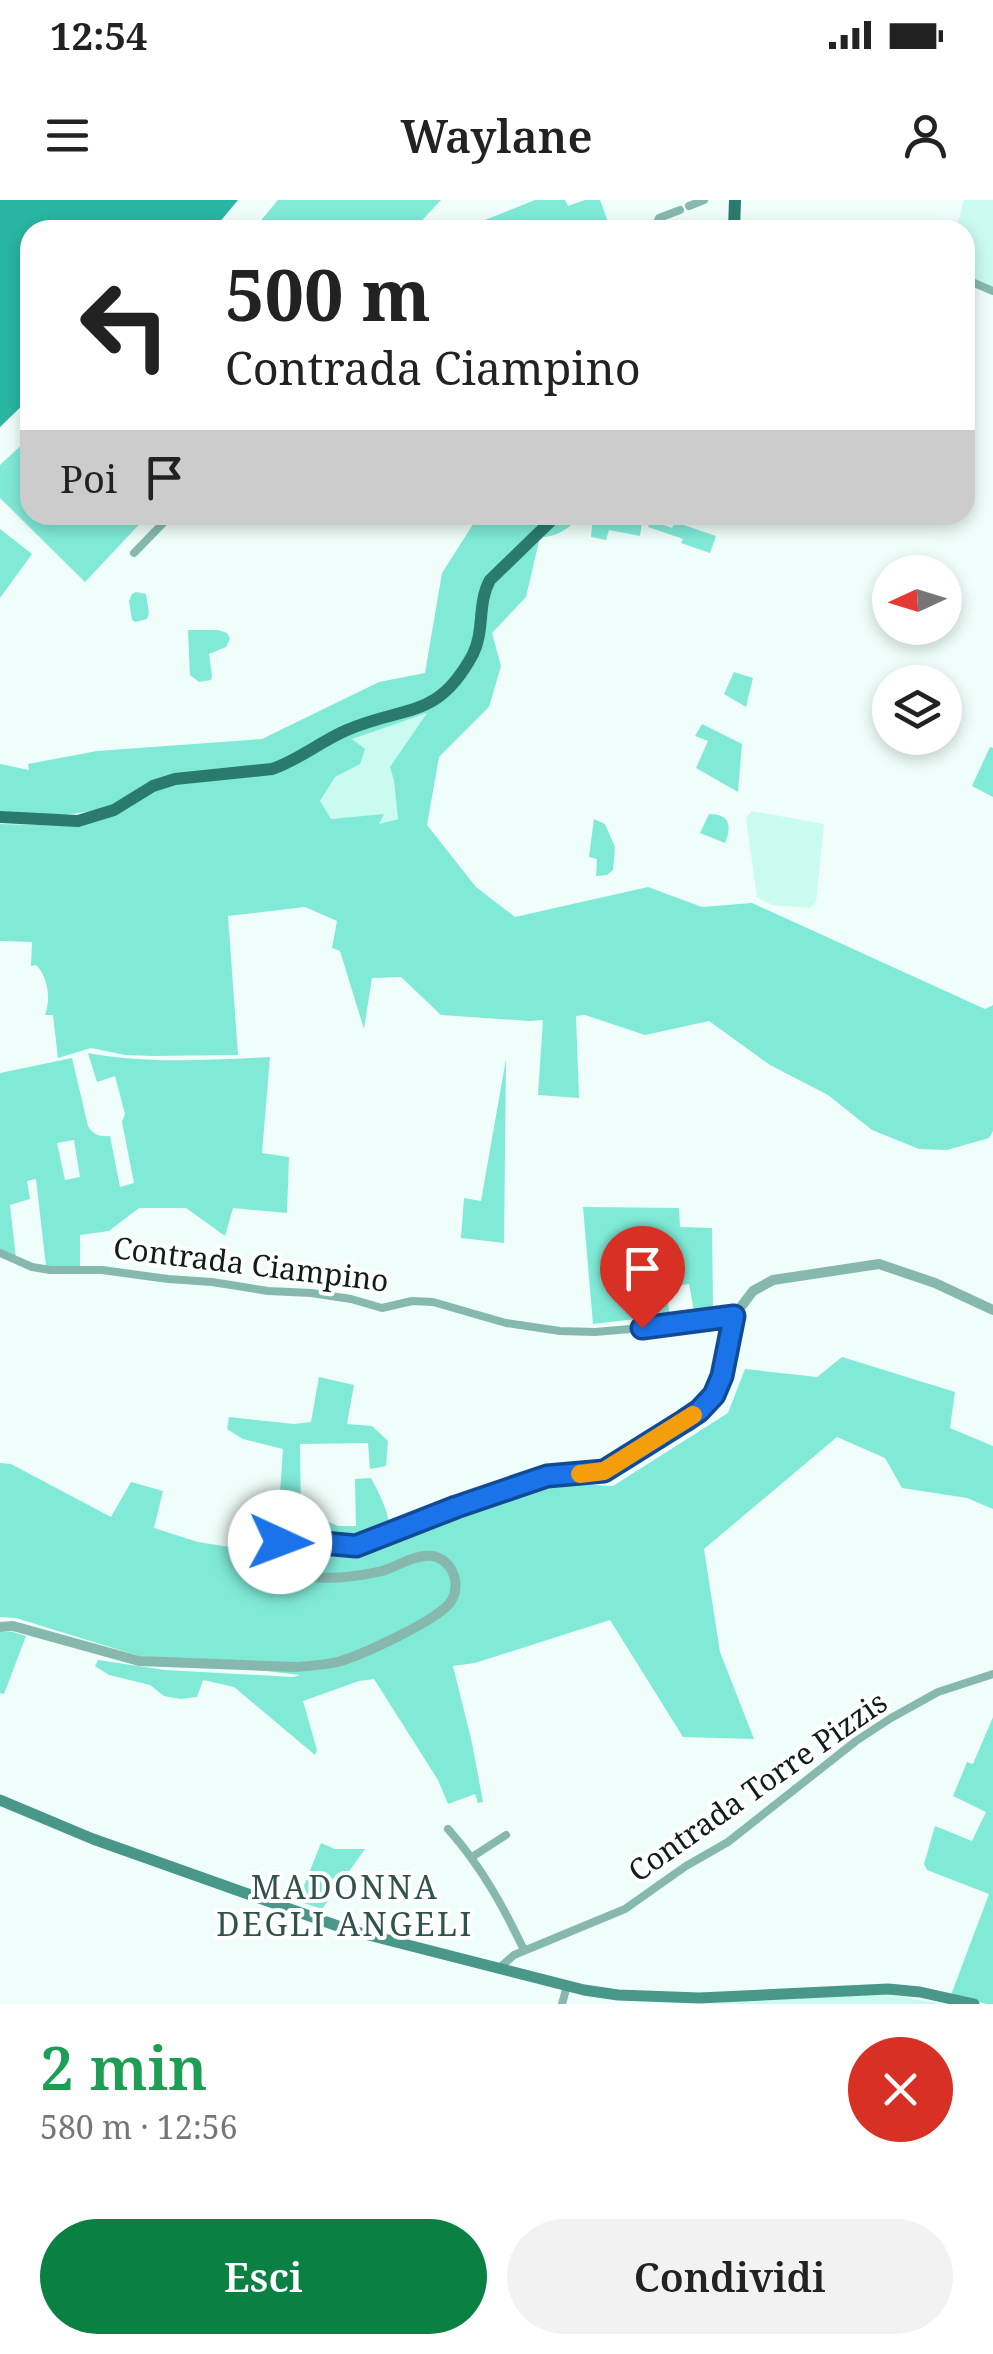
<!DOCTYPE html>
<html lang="it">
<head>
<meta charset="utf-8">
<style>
	:root { --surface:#fff; --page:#f2f2f2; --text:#222; --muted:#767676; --accent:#0b8043 }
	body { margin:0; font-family:"Noto Serif",serif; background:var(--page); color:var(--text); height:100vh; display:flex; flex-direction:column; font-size:38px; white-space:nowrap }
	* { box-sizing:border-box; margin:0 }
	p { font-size:32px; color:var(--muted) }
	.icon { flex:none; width:55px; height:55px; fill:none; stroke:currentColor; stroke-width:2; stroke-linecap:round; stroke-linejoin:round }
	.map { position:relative; height:1804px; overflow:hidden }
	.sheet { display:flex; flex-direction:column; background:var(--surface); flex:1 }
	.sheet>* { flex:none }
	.guide { position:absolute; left:20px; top:20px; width:955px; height:305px; border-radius:30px; box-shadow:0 5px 15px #0003; background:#fff; color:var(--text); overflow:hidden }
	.needle { width:65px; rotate:266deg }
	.buttons { position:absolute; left:872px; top:355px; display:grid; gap:20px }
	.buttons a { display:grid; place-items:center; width:90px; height:90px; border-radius:50%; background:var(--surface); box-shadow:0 5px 15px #0003; font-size:50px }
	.pin { position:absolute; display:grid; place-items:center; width:85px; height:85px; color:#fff; margin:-102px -42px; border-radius:50% 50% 50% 0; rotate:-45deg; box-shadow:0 0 10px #0007 }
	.pin .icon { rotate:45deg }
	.me { position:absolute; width:110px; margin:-55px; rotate:92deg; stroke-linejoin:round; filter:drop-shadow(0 0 8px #0008) }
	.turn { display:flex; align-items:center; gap:35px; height:210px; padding:0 40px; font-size:45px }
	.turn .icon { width:130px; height:130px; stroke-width:2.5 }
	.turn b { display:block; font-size:70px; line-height:85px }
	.then { display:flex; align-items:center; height:95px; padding:0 40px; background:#0003; gap:20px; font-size:38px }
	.round { display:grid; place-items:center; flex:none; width:105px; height:105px; border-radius:52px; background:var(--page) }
	.headline { display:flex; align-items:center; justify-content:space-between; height:170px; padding:0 40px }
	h1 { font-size:60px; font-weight:600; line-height:75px; color:#1e9e55 }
	.action { display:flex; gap:20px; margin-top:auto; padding:20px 40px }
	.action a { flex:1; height:115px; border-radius:60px; background:var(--accent); color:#fff; font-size:40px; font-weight:600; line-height:115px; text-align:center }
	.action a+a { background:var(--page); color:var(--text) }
	.status { display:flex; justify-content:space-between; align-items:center; height:70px; padding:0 50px; background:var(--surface); direction:ltr }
	.status svg { height:28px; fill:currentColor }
	header { display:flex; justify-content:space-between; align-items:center; height:130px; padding:0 40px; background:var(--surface); font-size:45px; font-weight:600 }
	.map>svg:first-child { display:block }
	.built { fill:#c9fbf0 }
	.green { fill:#80ead7; fill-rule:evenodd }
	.water { fill:#28b6a2 }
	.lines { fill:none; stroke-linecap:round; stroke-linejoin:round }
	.minor { stroke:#87b8ae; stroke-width:8 }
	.tertiary { stroke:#87b8ae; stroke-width:10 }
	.secondary { stroke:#489789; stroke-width:11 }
	.primary { stroke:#2a7b6e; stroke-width:12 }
	.route-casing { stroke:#114b97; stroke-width:25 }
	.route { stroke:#1a73e8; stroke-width:18 }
	.slow { stroke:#f59e0b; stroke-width:18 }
	.labels { text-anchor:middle; stroke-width:8; stroke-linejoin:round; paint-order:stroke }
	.street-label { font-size:30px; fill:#0f1e1b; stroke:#fff }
	.neighbourhood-label { font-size:32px; letter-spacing:2.5px; fill:#30534c; stroke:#fff }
</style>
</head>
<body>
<div class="status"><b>12:54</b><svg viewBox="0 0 49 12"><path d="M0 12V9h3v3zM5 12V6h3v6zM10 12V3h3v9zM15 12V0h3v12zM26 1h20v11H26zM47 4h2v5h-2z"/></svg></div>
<header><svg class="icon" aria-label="menu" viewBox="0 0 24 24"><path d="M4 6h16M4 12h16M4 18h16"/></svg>Waylane<svg class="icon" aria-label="person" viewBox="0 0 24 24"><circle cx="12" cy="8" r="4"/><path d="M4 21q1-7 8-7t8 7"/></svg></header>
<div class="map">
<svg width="993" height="1804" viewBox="0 0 993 1804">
	<rect width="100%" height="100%" fill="#effefa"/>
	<g class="built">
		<path d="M964,0H993V88L965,76V30H956Z"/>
		<path d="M428,512L390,567L394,581L398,619L378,624L383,615L331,619L320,602L335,577L351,539Z"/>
		<path d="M752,611L824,624L816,702L810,708L773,705L757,697L746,618Z"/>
		<path d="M859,1794L898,1796L942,1804H703L792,1797Z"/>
	</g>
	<g class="green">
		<path d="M278,0H441L413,30H253Z"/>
		<path d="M535,0H565L568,6L585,0H600L611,30H460Z"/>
		<path d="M30,237V315H148L85,382L0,298V265Z"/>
		<path d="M479,315H546L542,332L561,315H580C572,327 556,338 540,337L526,397L492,433L501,466L489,507L439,557L427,625L476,687L515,717L648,687L702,707L752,703L985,809L993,805V931L989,938L947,950L919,949L872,930L828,895L770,865L709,821L645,835L585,815L576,816L579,898L538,895L543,820L529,821L441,815L401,777L372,778L364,829L340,751L332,748L337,721L305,707L228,716L238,855L153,856L125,855L91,848L58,858L53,815H45C51,800 48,776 36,765L31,766L32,742L0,741V624L77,626L119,602C73,620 48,615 0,611V564L29,570L28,564L97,551L262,539L379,482L425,473L442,373ZM427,513L390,567L394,581L398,619L379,624L384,614L331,619L320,601L335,577L360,564L365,549L352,539Z"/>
		<path d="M593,315H643L640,336L609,330L606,340L591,337Z"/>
		<path d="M650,320L672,328L675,322L716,336L710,353L681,343L683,339L648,327Z"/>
		<path d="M0,329L32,354L0,398Z"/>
		<path d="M136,392L146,394L149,413L147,419L135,422L132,420L129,401L132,394Z"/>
		<path d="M188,430H218L227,433L230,439L226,447L209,454L212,476L211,480L199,482L190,475Z"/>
		<path d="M734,472L753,478L746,507L724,494Z"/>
		<path d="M702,524L742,544L738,592L696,568L708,541L695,536Z"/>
		<path d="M990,547L993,548V597L972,586Z"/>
		<path d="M709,614C730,614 732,626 725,643L700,633Z"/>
		<path d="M594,619L605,624L615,647L613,670L607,675L596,676L597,659L589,657Z"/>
		<path d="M88,853C149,864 208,860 270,857L262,953L289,957L287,1013L233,1008L225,1036L186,1008H139L109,1031L80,1035V1068L46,1066L36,979L27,981L30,999L10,1005L16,1059L0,1051V873L72,858L88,926C93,935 100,937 110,936L120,987L134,983L122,922L125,914L115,876L97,882ZM74,940L80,977L65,980L57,943Z"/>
		<path d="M506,859L504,1043L461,1038L464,998L481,1001Z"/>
		<path d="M583,1007L679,1008L680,1027L712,1028L713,1108L694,1111L689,1084L665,1088L670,1115L593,1124Z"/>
		<path d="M842,1157L955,1192L950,1228L993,1246V1309L967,1298L902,1288L885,1258L837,1237L704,1349L720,1452L754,1539L683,1537L610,1420L475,1463L453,1466L472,1543L483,1602L478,1603L475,1594L448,1604L438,1580L374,1479L359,1481L303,1501L317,1550L315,1555L234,1487L203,1480L197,1497L180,1499L164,1496L150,1485L109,1475L95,1466L98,1460L165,1470L293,1477L300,1475L139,1456L16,1418L0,1417V1263L11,1264L111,1317L131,1282L163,1291L154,1328L198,1342L255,1351L274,1367L279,1348L285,1343L370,1349L438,1318L540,1282L613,1286L728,1213L745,1169L817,1177Z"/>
		<path d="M319,1177L354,1185L347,1224L372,1226L388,1241L386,1266L370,1269L368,1243L300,1244L301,1320H324L338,1326H356L355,1279L371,1278C380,1295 388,1310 390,1329L354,1344L277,1337L283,1249L243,1239L227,1229L229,1217L294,1224L311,1222Z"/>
		<path d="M0,1432H13L26,1436L4,1494L0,1493Z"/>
		<path d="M993,1517V1804H987L951,1795L989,1694L927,1670L924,1664L935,1626L972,1641L986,1612L953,1596L967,1562L973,1564Z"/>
		<path d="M321,1643L335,1649H365L322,1709L298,1701Z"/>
	</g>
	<path class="water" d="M0,0H238L213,30H30V198L0,227Z"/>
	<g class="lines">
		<g class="minor">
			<path d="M689,6L704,0"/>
			<path d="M654,30L659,18L680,10"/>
			<path d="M965,79L993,91"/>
			<path d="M134,353L171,315"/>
			<path d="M0,1053L32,1067L50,1070H102L168,1079L212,1082L268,1091L311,1093L351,1099L382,1108L412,1101L433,1102L506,1123L560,1131L595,1132L642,1128L734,1116"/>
			<path d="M448,1629C481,1666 503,1706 524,1750"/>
			<path d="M472,1657L506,1635"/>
			<path d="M498,1769L514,1755L625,1709L686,1666L728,1642L856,1541L891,1518L938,1492L993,1474"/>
			<path d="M562,1804L567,1786"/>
		</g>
		<path class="tertiary" d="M0,1427L13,1426L139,1461L296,1467C311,1466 326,1465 341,1461C366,1453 433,1422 449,1404C459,1392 457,1373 446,1363C440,1357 433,1355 425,1356C410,1357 396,1367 382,1371C356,1377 276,1390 275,1348L281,1342L289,1340L357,1346L481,1298L547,1276L603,1271L684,1221L699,1211L714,1195L722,1176L734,1116L753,1091L773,1080L879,1064L935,1083L993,1110"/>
		<path class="secondary" d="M0,1600L93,1639L349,1730L584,1790L618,1795L699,1798L888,1789L920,1792L974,1804"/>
		<g class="primary">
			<path d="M734,30L735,0"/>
			<path d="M0,617L78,621L114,610L153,586L175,579L272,569C299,560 321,541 347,530C405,505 438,520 473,454C485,430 477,403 490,380L557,315"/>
		</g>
	</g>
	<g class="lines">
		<defs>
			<path id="route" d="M280,1342L289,1340L356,1346L456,1307L547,1276L604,1271L684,1221L699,1211L714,1195L722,1176L734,1116L642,1128"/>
		</defs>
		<use href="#route" class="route-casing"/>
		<use href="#route" class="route"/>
		<path class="slow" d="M580,1274L604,1271L693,1215"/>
	</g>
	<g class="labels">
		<g class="street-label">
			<text transform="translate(251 1065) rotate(7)" y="10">Contrada Ciampino</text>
			<text transform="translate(758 1587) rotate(-35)" y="10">Contrada Torre Pizzis</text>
		</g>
		<g class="neighbourhood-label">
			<text x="345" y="1699">MADONNA<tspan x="345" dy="37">DEGLI ANGELI</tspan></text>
		</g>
	</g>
</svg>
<div class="buttons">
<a><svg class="needle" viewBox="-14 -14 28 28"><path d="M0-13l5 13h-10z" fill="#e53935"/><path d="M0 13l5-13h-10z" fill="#767676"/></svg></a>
<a><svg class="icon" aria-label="layers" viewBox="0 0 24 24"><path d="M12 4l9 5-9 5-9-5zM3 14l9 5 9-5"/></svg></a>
</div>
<div class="pin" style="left:642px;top:1128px;background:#d93025"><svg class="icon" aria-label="arrive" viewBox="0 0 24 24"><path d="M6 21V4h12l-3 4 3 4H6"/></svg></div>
<svg class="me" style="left:280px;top:1342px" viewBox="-20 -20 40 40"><circle r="19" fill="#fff"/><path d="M0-13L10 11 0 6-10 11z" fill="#1a73e8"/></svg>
<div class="guide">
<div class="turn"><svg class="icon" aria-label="left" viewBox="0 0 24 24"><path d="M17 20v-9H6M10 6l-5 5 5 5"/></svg><div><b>500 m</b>Contrada Ciampino</div></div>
<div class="then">Poi<svg class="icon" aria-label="arrive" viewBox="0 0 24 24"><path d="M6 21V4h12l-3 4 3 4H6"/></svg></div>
</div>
</div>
<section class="sheet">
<div class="headline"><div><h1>2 min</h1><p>580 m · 12:56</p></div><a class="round" style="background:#d93025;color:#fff"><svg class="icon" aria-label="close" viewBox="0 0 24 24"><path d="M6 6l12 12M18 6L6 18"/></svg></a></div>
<div class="action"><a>Esci</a><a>Condividi</a></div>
</section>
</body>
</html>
